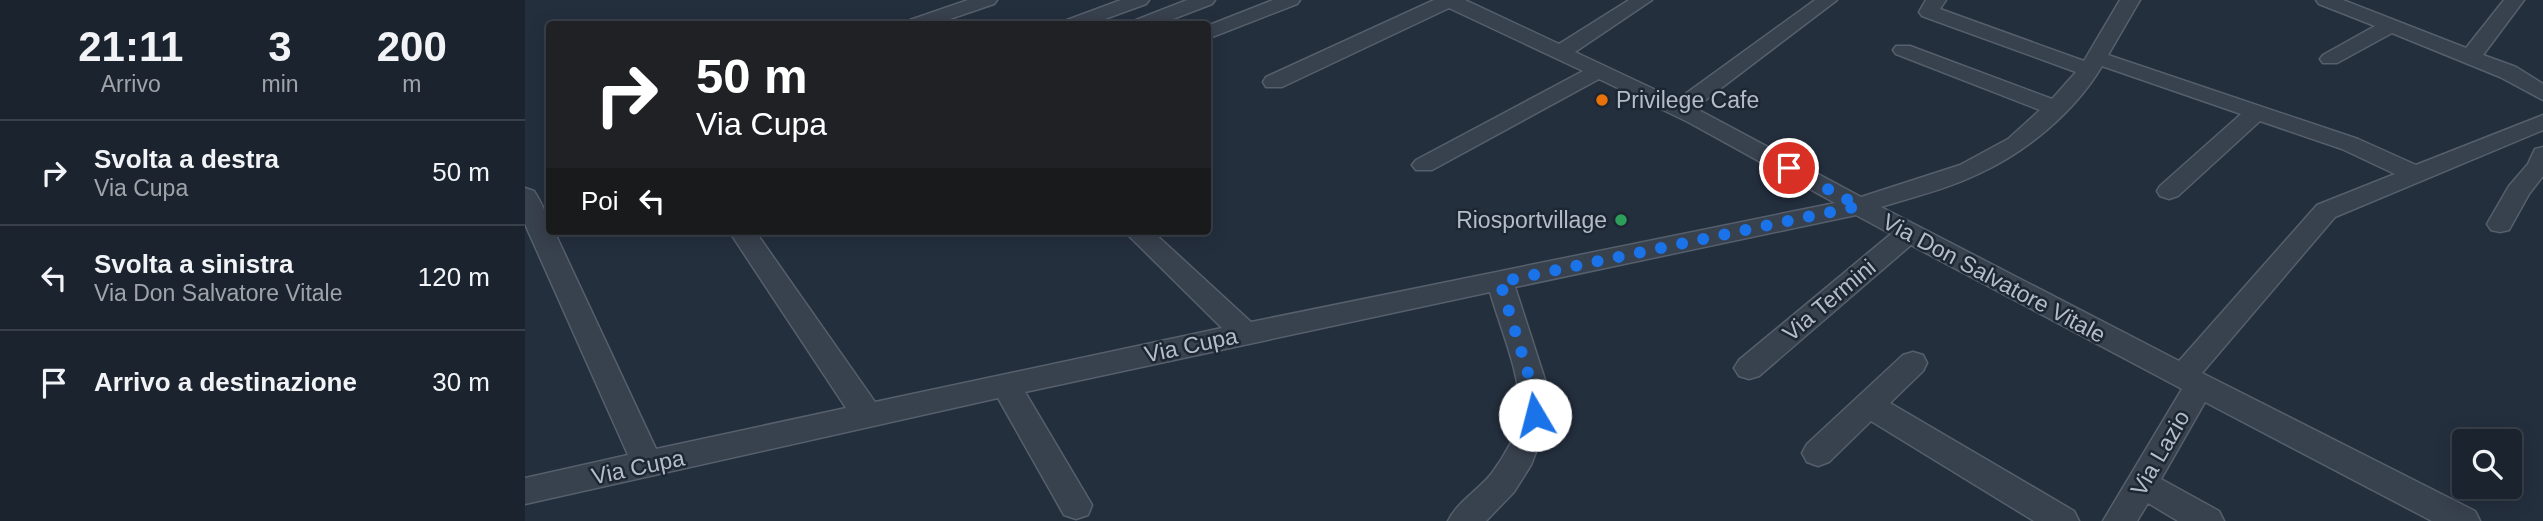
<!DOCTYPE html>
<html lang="it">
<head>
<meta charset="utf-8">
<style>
	:root { --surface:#1b232e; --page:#282f3a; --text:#f1f3f6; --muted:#a0a4aa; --line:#39404a }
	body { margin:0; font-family:Helvetica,sans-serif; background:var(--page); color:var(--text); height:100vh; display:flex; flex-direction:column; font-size:26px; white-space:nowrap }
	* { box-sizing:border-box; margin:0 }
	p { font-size:23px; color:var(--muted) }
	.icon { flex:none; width:38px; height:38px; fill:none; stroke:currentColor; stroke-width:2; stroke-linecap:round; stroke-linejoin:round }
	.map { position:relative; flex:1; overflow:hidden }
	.drawer { display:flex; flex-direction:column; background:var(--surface); width:525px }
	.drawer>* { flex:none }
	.banner { position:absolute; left:21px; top:21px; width:665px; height:214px; border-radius:7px; box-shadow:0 4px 18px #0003,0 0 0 2px var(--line); background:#202124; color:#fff; overflow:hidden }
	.fabs { position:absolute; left:1927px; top:429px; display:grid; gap:14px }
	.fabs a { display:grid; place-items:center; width:70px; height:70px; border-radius:7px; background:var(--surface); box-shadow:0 4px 18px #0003,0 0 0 2px var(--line); font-size:35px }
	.pin { position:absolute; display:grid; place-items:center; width:60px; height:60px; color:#fff; margin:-30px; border:4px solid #fff; border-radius:50%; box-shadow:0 2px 7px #0007 }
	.me { position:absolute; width:77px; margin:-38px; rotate:352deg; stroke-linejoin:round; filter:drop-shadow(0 0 5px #0008) }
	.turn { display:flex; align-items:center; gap:24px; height:147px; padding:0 35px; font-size:32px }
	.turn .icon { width:91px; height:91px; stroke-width:2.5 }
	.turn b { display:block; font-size:49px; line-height:60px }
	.then { display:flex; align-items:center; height:66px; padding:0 35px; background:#0003; gap:14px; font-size:26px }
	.eta { display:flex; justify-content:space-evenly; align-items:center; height:119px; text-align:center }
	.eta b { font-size:42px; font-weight:700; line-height:49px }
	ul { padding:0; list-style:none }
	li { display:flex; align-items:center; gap:21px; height:105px; padding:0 35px; border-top:2px solid var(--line) }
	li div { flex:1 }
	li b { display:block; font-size:26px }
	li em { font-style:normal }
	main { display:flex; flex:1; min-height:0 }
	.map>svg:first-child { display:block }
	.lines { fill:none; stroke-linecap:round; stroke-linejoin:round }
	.minor-casing { stroke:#565f6c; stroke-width:3 }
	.minor { fill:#38414e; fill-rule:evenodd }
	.route { stroke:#1a73e8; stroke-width:12; stroke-dasharray:0 21.6 }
	.food-dot { fill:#e8710a; stroke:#1d2633; stroke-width:2.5 }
	.leisure-dot { fill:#2e9e5b; stroke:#1d2633; stroke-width:2.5 }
	.labels { text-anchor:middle; stroke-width:5; stroke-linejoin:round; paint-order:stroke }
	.poi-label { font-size:23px; fill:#b4bcc9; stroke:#1d2633; text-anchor:start }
	.street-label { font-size:23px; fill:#b4bcc9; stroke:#1d2633 }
</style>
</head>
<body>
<main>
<section class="drawer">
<div class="eta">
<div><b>21:11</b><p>Arrivo</p></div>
<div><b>3</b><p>min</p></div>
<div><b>200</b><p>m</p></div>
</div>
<ul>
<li><svg class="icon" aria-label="right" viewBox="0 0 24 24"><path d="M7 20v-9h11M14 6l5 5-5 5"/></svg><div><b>Svolta a destra</b><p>Via Cupa</p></div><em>50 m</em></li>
<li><svg class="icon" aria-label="left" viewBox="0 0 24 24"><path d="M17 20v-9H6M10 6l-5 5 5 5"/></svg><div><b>Svolta a sinistra</b><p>Via Don Salvatore Vitale</p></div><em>120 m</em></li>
<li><svg class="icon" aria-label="arrive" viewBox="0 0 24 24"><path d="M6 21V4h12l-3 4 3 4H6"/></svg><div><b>Arrivo a destinazione</b></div><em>30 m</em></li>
</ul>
</section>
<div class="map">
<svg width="2018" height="521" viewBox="0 0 2018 521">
	<rect width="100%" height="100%" fill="#242f3e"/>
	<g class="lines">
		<defs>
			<g id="minor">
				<path d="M443,0H472L469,4L410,24H382L385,20Z"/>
				<path d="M596,0H624L621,4L566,24H539L542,20Z"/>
				<path d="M662,0H690L687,4L635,24H608L611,20Z"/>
				<path d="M748,0H775L772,4L682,39V26Z"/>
				<path d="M909,0H940L1034,44L1104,0H1127L1050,52L1152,100L1290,0H1312L1170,108L1336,197L1435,165L1483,139L1515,110L1371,54L1368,50L1371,46H1385L1527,99L1551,72L1397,16L1394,12L1401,0H1421L1415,9L1559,61L1595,0H1615L1583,55L1833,139L1891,165L2018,115V130L1810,217L1677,373L1950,511L1955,521H1907L1680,402L1636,479L1694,511L1699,521H1653L1623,503L1612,521H1578L1657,389L1386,245L1234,376L1224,379L1214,376L1209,368L1214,360L1366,234L1331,215L990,287L1021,383L1025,416L1006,465L989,492L961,521H923C933,501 954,490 967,473C978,458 994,432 995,414C996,374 976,330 965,292L500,392L567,505L563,515L551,519L539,515L473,398L0,504V478L103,455L0,224V188L9,191C16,202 24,217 24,231H29L131,449L321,408L204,231H230L350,402L697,328L599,231H627L726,322L1310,203L1163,122L1074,79L907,170H891L887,165L891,160L1058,71L924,8L757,87H741L738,82L741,77ZM1577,66L1716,114L1635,186L1632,191L1635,196L1644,199L1653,196L1735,121L1817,149L1870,174L1792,205L1654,361L1356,207C1388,197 1422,189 1453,174C1501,152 1549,113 1577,66Z"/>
				<path d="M1791,0H1818L1941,48L1979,0H1999L1958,55L1991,67L2018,84V100L1975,77L1867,33L1812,63H1798L1795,59L1798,55L1850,26L1794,4Z"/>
				<path d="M2018,147V176L2004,194L1984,230L1975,232L1966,230L1962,224L1984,186L2003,164L2010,149Z"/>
				<path d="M1388,352L1398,355L1402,363L1398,371L1365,403L1549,511L1554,521H1509L1346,421L1304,462L1293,466L1282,462L1277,453L1282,444L1378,355Z"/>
			</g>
		</defs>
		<use href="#minor" class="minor-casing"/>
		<use href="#minor" class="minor"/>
	</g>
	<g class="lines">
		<path class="route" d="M1010,415L1006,383L975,282L1334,206L1264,168"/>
	</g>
	<circle class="food-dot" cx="1077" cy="100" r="7"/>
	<circle class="leisure-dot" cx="1096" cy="220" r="7"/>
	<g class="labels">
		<g class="poi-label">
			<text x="1091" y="108">Privilege Cafe</text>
			<text x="1082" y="228" text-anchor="end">Riosportvillage</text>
		</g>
		<g class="street-label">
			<text transform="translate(1469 278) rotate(28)" y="8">Via Don Salvatore Vitale</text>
			<text transform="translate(1304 300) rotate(-40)" y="8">Via Termini</text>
			<text transform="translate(666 345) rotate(-12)" y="8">Via Cupa</text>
			<text transform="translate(1635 453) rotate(-60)" y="8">Via Lazio</text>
			<text transform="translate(113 467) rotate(-12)" y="8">Via Cupa</text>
		</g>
	</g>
</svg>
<div class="fabs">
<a><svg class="icon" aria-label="search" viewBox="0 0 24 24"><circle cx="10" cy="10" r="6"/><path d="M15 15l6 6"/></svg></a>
</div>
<div class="pin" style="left:1264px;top:168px;background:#d93025"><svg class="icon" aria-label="arrive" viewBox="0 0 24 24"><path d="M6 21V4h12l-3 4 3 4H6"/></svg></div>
<svg class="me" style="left:1010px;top:415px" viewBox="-20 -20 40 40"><circle r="19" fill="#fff"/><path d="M0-13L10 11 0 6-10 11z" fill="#1a73e8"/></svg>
<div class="banner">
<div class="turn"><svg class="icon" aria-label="right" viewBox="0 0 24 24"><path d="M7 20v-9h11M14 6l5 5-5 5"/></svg><div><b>50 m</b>Via Cupa</div></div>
<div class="then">Poi<svg class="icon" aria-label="left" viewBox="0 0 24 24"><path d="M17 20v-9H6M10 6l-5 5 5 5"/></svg></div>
</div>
</div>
</main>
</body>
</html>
